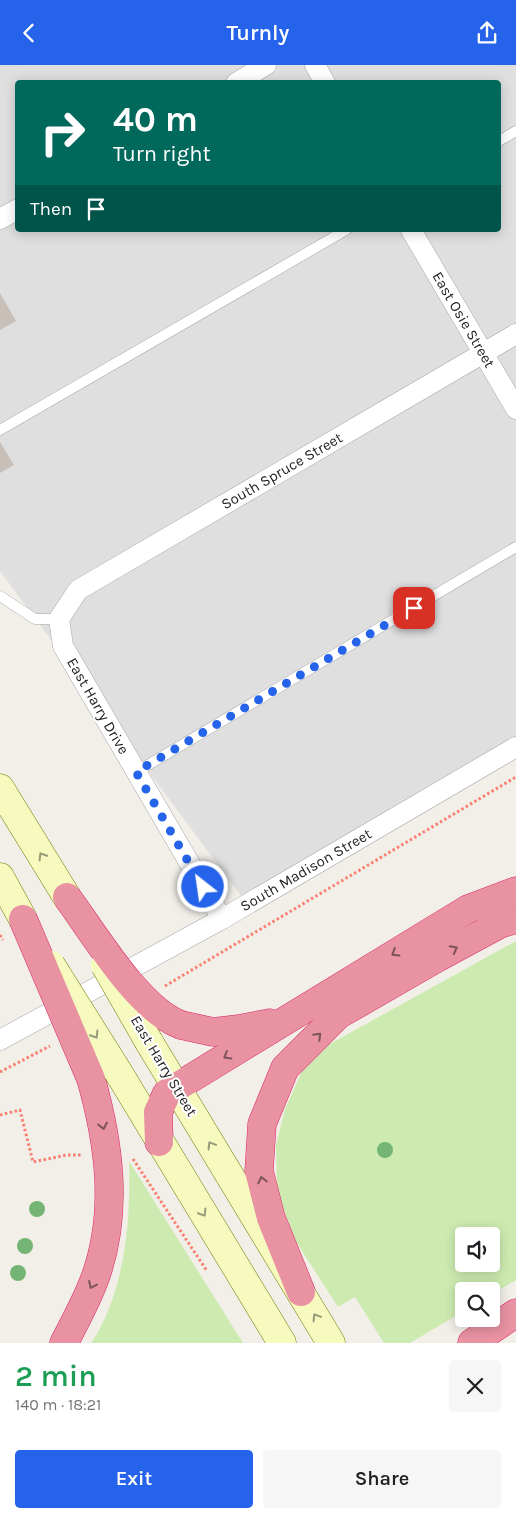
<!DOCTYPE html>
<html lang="en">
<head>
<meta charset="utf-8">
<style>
	:root { --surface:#fff; --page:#f6f6f6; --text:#202124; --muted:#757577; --accent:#2563eb }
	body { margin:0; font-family:Karla,sans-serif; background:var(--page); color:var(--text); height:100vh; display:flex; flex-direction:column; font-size:19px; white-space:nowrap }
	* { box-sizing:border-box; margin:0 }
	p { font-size:16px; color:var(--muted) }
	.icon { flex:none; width:28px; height:28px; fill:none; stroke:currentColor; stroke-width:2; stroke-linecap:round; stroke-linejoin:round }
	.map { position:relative; height:1278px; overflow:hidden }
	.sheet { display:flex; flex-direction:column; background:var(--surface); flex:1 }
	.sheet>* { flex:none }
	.hud { position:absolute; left:15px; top:15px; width:486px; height:152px; border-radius:5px; box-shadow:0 2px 12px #0003; background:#00695c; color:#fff; overflow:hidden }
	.buttons { position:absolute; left:455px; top:1162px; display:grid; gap:10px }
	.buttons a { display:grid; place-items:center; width:45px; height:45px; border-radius:5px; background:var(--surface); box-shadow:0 2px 12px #0003; font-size:25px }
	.pin { position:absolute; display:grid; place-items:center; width:42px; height:42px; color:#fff; margin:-21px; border-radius:10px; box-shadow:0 2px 8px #0006 }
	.me { position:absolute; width:55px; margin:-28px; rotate:330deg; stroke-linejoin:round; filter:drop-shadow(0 0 4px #0008) }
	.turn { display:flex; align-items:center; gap:18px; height:105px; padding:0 15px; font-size:22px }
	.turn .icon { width:65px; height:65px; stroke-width:2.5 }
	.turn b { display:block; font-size:35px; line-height:42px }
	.then { display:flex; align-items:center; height:48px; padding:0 15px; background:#0003; gap:10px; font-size:19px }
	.round { display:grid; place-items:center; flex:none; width:52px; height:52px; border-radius:5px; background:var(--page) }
	.summary { display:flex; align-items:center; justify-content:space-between; height:85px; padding:0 15px }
	h1 { font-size:30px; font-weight:600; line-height:38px; color:#1e9e55 }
	.cta { display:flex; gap:10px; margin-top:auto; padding:10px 15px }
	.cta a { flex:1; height:58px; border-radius:5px; background:var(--accent); color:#fff; font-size:20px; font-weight:600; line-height:58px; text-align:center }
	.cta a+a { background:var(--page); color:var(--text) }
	header { display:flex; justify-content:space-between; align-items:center; height:65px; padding:0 15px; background:var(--accent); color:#fff; font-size:22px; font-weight:600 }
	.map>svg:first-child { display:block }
	.residential { fill:#e0dfdf; fill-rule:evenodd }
	.grass { fill:#cdebb0; fill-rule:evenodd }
	.building { fill:#c7bfb8 }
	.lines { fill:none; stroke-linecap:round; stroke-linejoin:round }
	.lane-casing { stroke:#a9a9a9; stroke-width:11 }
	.street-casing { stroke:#a9a9a9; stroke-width:21 }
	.secondary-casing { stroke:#707d05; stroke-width:29 }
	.highway-casing { stroke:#dc2a67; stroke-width:29 }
	.path { stroke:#fa8072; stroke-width:3; stroke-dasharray:2.5 2.5; stroke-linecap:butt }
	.lane { stroke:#fff; stroke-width:10 }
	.street { stroke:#fff; stroke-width:20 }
	.secondary { stroke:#f7fabf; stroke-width:28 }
	.highway { stroke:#e892a2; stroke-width:28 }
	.secondary-bridge-casing { stroke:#707d05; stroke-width:29; stroke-linecap:butt }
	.highway-bridge-casing { stroke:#dc2a67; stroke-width:29; stroke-linecap:butt }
	.secondary-bridge { stroke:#f7fabf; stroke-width:28 }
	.highway-bridge { stroke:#e892a2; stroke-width:28 }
	.tree { fill:#74b475 }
	.oneway { stroke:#979978 }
	.oneway2 { stroke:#7b545c }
	.route { stroke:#2563eb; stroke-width:9; stroke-dasharray:0 16.2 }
	.labels { text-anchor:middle; stroke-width:4; stroke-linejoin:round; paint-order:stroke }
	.street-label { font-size:15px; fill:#222; stroke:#fff }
</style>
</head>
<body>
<header><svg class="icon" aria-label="back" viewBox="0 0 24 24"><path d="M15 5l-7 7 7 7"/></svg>Turnly<svg class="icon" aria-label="share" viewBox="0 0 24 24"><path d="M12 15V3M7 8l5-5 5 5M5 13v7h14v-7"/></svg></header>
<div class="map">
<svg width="516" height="1278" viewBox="0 0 516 1278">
	<rect width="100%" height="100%" fill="#f2efe9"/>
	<path class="residential" d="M0,0H516V683L247,839L0,506ZM18,18H499V165H18Z"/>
	<g class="grass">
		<path d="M516,876V1215L491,1230V1226H464V1246L410,1278H384L355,1232L338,1242L295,1175L277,1126L276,1080L285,1044L302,1006L326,981ZM464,1171H491V1199H464Z"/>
		<path d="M129,1096L243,1278H91C125,1228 131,1154 129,1096Z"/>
	</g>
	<g class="building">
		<path d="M0,228L16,256L0,265Z"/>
		<path d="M0,377L14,400L0,408Z"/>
	</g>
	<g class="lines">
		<defs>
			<g id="lane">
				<path d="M499,76L516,66"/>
				<path d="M0,365L346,165"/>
				<path d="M0,531L35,554H59"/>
				<path d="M136,707L516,482"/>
			</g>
			<g id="street">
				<path d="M315,0L325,18"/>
				<path d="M236,18L266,0"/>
				<path d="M0,154L18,144"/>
				<path id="s1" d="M411,165L516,344"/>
				<path id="s2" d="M222,854L63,581L59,554L78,525L516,269"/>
				<path id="s3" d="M0,975L222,854L516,682"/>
			</g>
			<g id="secondary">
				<path d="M0,723L67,832"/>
				<path d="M0,812L23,854"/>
				<path d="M149,977L331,1278"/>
				<path d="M120,1010L282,1278"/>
			</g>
			<g id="highway">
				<path d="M181,960L213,967L239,964L270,958"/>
				<path d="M159,1077L158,1047L167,1028L468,844L516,826"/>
				<path d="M301,1227L271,1153L259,1106L262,1059L285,1003L338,950L437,893L500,859L516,854"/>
				<path d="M64,1278C75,1257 87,1235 95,1213C119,1147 109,1078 91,1014"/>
				<path d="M472,1278L516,1248"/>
			</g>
		</defs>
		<use href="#lane" class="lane-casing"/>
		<use href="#street" class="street-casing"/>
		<use href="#secondary" class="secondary-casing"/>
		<use href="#highway" class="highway-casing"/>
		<g class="path">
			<path d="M0,870L3,875"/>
			<path d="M165,921L516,712"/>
			<path d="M0,1007L50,981"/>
			<path d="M0,1050L20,1045L33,1097L67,1090H82"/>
			<path d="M133,1094L207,1206"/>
		</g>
		<use href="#lane" class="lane"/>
		<use href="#street" class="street"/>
		<use href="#secondary" class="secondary"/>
		<use href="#highway" class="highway"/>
		<defs>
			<g id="secondary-bridge">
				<path d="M51,900L120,1010"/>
				<path d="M105,900L149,977"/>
			</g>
			<g id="highway-bridge">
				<path d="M67,832C95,870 138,944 181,960"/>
				<path d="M23,854L91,1014"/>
			</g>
		</defs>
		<use href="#secondary-bridge" class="secondary-bridge-casing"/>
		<use href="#highway-bridge" class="highway-bridge-casing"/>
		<use href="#secondary-bridge" class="secondary-bridge"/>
		<use href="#highway-bridge" class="highway-bridge"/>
	</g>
	<g class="tree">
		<circle cx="385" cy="1085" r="8"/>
		<circle cx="37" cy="1144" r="8"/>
		<circle cx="25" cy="1181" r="8"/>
		<circle cx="18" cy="1208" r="8"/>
	</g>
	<defs><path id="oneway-chevron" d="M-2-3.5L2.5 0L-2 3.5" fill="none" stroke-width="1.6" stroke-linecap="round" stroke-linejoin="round" transform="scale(1.25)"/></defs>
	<g class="oneway">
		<use href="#oneway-chevron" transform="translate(42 791) rotate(-122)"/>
		<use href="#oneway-chevron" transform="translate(95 970) rotate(58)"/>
		<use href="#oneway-chevron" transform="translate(211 1080) rotate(-121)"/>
		<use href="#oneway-chevron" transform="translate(203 1148) rotate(58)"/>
		<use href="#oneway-chevron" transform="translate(316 1252) rotate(-121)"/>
	</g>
	<g class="oneway2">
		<use href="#oneway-chevron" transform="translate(454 884) rotate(-28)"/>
		<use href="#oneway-chevron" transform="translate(395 888) rotate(148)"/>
		<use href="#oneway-chevron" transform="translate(318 971) rotate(-45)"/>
		<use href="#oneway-chevron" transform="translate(227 991) rotate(149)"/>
		<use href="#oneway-chevron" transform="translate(103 1061) rotate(79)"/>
		<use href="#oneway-chevron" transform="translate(262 1115) rotate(-103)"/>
		<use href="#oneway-chevron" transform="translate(92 1220) rotate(115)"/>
	</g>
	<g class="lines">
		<path class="route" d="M203,822L136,707L414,543"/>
	</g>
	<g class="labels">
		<g class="street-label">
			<text dy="5" stroke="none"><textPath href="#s1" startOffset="104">East Osie Street</textPath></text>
			<text dy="5" stroke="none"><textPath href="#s2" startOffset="614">South Spruce Street</textPath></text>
			<text transform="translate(98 641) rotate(60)" y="5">East Harry Drive</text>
			<text dy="5" stroke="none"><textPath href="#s3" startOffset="350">South Madison Street</textPath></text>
			<text transform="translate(164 1001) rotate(59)" y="5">East Harry Street</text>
		</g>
	</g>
</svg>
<div class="buttons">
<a><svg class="icon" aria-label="sound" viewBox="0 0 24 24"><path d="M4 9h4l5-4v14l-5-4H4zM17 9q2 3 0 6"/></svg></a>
<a><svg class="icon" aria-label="search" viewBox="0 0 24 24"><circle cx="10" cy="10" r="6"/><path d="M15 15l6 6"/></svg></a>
</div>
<div class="pin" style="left:414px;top:543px;background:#d93025"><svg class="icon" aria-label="arrive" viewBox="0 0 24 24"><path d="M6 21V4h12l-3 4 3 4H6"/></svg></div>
<svg class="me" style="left:203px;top:822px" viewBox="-20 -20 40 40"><circle r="17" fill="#2563eb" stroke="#fff" stroke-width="3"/><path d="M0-11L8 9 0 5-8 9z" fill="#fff"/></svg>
<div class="hud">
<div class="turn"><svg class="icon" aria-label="right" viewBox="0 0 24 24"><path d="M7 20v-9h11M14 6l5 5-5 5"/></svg><div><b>40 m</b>Turn right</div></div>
<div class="then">Then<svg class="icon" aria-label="arrive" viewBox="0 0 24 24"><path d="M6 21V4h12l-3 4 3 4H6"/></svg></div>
</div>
</div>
<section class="sheet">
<div class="summary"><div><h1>2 min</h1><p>140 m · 18:21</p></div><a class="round"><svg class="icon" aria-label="close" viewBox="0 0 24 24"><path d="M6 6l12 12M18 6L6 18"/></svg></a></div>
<div class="cta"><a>Exit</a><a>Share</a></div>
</section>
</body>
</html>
